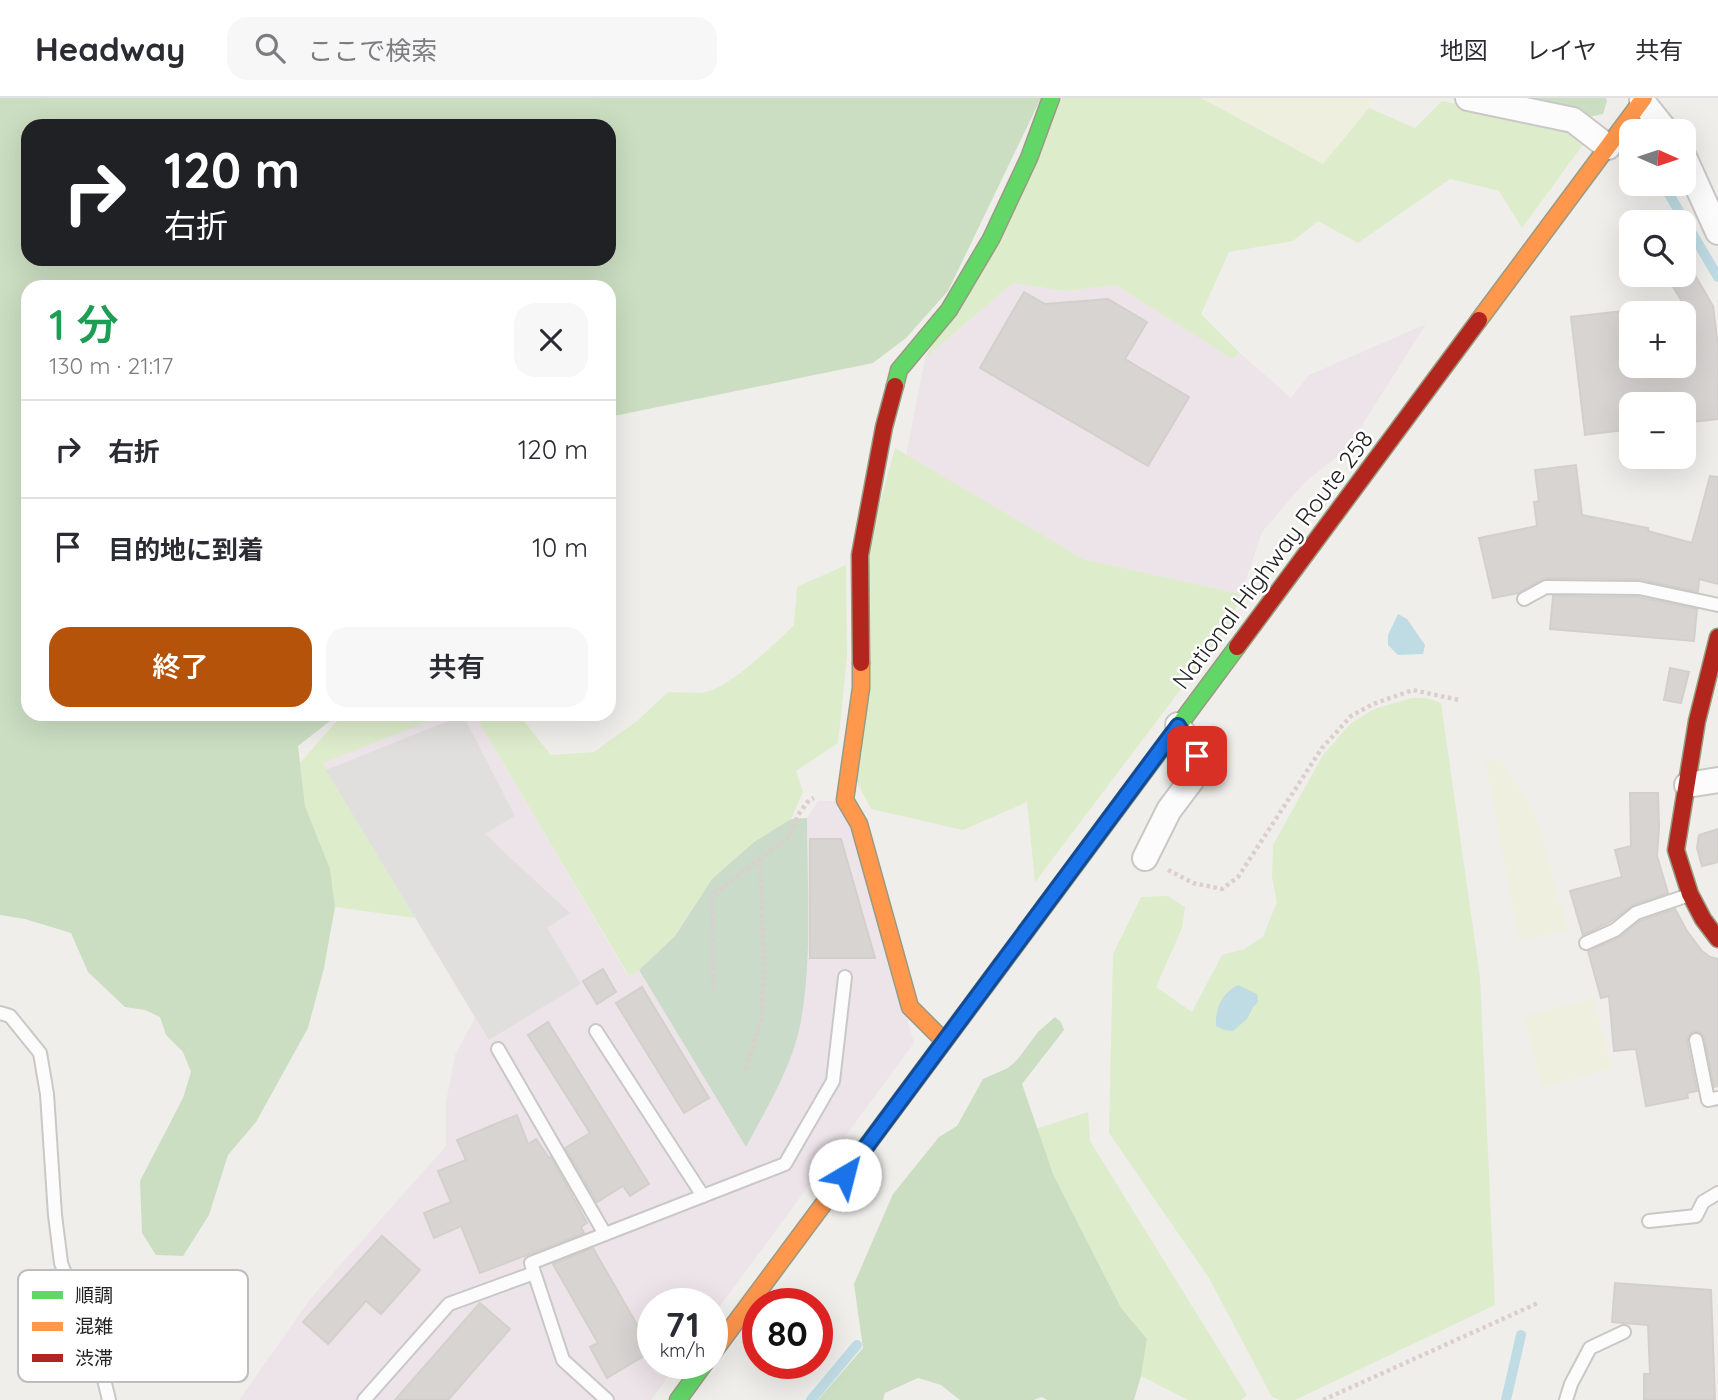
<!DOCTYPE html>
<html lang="ja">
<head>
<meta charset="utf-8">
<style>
	:root { --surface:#fff; --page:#f7f7f7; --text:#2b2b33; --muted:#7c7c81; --line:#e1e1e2; --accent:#b45309 }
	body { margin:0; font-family:Quicksand,"Noto Sans JP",sans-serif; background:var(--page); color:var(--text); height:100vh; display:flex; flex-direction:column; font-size:26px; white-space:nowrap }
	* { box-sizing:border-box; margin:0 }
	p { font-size:23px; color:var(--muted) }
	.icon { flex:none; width:38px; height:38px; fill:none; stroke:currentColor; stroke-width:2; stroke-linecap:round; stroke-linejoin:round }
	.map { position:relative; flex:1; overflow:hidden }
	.panel { position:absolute; left:21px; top:182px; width:595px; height:441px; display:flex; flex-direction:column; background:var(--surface); border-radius:21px; box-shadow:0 7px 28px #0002 }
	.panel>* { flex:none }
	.banner { position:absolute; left:21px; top:21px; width:595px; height:147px; border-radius:21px; box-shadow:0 7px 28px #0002; background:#202124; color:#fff; overflow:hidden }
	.needle { width:46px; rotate:93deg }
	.buttons { position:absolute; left:1619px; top:21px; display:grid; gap:14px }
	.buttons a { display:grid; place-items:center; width:77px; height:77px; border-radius:14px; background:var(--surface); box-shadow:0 7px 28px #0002; font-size:35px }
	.speed { position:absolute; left:637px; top:1190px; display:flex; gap:14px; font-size:35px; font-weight:700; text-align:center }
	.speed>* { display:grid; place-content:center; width:91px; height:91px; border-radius:50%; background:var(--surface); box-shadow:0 7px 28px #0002; line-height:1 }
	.speed small { font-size:18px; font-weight:400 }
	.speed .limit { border:10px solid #d22; background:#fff; color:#111 }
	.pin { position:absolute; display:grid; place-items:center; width:60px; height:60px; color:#fff; margin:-30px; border-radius:14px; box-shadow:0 4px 10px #0006 }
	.me { position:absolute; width:77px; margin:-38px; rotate:37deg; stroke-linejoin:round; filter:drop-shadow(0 0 5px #0008) }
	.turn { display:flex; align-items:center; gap:24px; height:147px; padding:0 28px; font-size:32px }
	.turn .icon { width:91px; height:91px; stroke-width:2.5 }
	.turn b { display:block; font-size:49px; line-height:60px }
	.round { display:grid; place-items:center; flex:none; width:74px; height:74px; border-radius:21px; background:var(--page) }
	.overview { display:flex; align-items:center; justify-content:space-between; height:119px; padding:0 28px }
	h1 { font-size:42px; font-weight:600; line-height:52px; color:#1e9e55 }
	.primary-button { display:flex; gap:14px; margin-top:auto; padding:14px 28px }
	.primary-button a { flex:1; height:80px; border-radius:21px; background:var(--accent); color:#fff; font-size:28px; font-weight:600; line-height:80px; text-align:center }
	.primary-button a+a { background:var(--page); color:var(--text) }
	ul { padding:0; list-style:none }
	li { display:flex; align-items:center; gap:21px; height:98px; padding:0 28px; border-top:2px solid var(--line) }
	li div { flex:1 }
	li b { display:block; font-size:26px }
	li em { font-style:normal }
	header { display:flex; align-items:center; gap:42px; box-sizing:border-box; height:98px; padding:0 35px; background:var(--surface); border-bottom:2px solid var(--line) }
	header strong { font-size:33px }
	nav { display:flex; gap:38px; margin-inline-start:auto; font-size:24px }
	.search { width:490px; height:63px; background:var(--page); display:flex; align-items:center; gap:18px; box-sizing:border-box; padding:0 24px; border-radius:21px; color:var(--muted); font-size:26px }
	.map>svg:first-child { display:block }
	.industrial { fill:#ede4e9 }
	.farmland { fill:#efefdf }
	.grass { fill:#ddeccb }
	.forest { fill:#cbdec1; fill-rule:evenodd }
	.cemetery { fill:#cadbca }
	.parking { fill:#e0dfde }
	.water { fill:#bfdbe3 }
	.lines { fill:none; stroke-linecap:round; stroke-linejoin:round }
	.stream { stroke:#bfdbe3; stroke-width:10 }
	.building { fill:#d7d4d2; stroke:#d3d0cc; stroke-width:2 }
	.lane-casing { stroke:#c9c8c7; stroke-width:16 }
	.street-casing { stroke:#c9c8c7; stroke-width:28 }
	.fast-casing { stroke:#999a82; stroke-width:19 }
	.slow-casing { stroke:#999a82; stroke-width:19 }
	.jam-casing { stroke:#999a82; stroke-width:19 }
	.path { stroke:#dccecd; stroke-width:4.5; stroke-dasharray:3.5 3.5; stroke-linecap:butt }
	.lane { stroke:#fdfcfc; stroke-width:12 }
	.street { stroke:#fdfcfc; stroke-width:24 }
	.fast { stroke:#63d668; stroke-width:16 }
	.slow { stroke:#ff974d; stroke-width:16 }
	.jam { stroke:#b3261e; stroke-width:16 }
	.route-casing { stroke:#114b97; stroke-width:18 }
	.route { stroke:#1a73e8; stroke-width:12 }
	.labels { text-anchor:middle; stroke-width:5; stroke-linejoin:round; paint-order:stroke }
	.street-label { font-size:24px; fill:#222; stroke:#fff }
	.key { fill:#fff; stroke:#bdbdbd; stroke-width:2 }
	.key-label { font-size:19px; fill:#222 }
</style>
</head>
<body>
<header>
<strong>Headway</strong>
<div class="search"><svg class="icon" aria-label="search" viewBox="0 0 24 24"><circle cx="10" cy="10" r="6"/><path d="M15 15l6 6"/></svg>ここで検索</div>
<nav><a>地図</a><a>レイヤ</a><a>共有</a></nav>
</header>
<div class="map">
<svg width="1718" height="1302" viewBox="0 0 1718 1302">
	<rect width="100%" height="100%" fill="#f0eeeb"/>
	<g class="industrial">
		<path d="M1013,185L1065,193L1116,187L1232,261L1240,255L1291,300L1309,277L1426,226L1347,351L1305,384L1262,434L1241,496L1083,461L906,358L925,260Z"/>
		<path d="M448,616H474L628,878L639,872L746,1049L800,929L807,863V720L818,703H836L853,729L914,945L712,1219V1206H653V1265H678L651,1302H239L311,1200L446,1048V1004L455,957L475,920L322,665Z"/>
	</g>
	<g class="farmland">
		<path d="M1201,0H1377L1323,66Z"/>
		<path d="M1485,661L1500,662L1535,714L1568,832L1519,843Z"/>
		<path d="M1593,900L1612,970L1542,989L1524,918Z"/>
	</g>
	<g class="grass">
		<path d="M1062,0H1201L1323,66L1369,10L1415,30L1442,3L1572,29L1587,41L1522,130L1499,93L1450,81L1358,145L1318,123L1293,143L1229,154L1201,216L1240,255L1232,261L1116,187L1065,193L1013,185L925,260Z"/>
		<path d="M895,350L1083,461L1241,496L1228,529L1035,784L1027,704L963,732L871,711L856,682L871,438Z"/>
		<path d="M846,467L847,559L838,645L796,673L803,694L791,721L754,744L712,781L675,838L639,872L629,878L474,616H520L523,622L551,657L594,654L637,623L668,594C680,594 695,596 706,594C730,589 776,545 794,527L797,489Z"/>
		<path d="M1412,600H1427L1441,605L1480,879L1495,1207L1295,1302H1280L1272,1299L1209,1180L1109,1035L1113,856L1141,799L1168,798L1185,809L1182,830L1156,889L1192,914L1222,857L1244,851L1263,839L1277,804L1272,779L1273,747L1323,657L1350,626L1374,611Z"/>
		<path d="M343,616H448L323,665L415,820L335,809L330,771L305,708L300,665Z"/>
		<path d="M1088,1014L1090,1043L1247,1297L1241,1302H1188L1141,1278L1147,1241L1121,1211L1053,1076L1036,1031Z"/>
	</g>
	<g class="forest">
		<path d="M0,0H1041L948,193L906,240L873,265L609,319V189H28V616H339L298,648L305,708L330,771L335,809L324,870L308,930L256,1024L228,1057L209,1117L183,1158L156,1157L142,1135L140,1083L183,1000L191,974L183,954L166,937L160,919L145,912L125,909L88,874L71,835L25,821L0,817ZM28,28H609V161H28Z"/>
		<path d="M1497,0H1606L1607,3L1603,16L1589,19Z"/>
		<path d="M1055,919L1061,924L1064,932L1022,986L1053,1076L1121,1210L1147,1241L1141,1278L1134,1302H1047L1042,1299L1033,1302H960L941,1287L918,1280L885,1295L883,1302H818L863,1250L854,1186L893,1096L939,1039L957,1028L983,981L1008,970L1017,962L1038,934Z"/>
	</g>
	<path class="cemetery" d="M807,720C807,788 813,860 800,928C791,971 766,1011 746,1049L639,872L675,838L712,781L754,744L791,721Z"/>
	<path class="parking" d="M463,617L515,718L485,736L570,815L547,830L581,886L489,942L326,672Z"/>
	<g class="water">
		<path d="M1398,516L1407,521L1425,547L1423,556L1398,557L1388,547V537Z"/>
		<path d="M1238,887L1257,896L1258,904L1253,909L1247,921L1233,933L1224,932L1216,928C1215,910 1222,895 1238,887Z"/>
	</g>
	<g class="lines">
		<g class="stream">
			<path d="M1663,86L1718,179"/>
			<path d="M811,1302L857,1247"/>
			<path d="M1506,1302L1521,1237"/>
		</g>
	</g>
	<g class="building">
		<path d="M1666,177H1695L1713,208L1718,248V321L1684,325V306H1631V331L1585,337L1571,219L1631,212V268H1684V207Z"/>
		<path d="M1024,194L1045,206L1108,201L1147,224L1125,261L1189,299L1148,368L980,270Z"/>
		<path d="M1576,367L1582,417L1648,430V433L1692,445L1710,378L1718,379V486L1699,481L1698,494L1639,481L1546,480L1518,495L1493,500L1479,440L1537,428L1534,404L1539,403L1535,372Z"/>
		<path d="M1553,498L1638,499L1697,511L1694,543L1550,531Z"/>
		<path d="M1670,570L1689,574L1681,605L1664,602Z"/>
		<path d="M1630,695H1658L1659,729L1657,758L1668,795L1633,807L1610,824L1583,837L1570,793L1622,779L1615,752L1631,748Z"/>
		<path d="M1718,731V764L1702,768L1697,750L1699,737Z"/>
		<path d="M810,741H841L875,860H810Z"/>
		<path d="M1675,811L1687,833L1702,853L1710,859L1718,861V988L1714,989L1704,940L1699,934H1694L1690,936L1687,943L1697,993L1687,995L1688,1000L1646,1008L1636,951L1614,953L1609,898L1601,900L1588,853L1619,840L1640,823Z"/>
		<path d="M603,871L616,894L597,906L583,883Z"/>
		<path d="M642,889L709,1000L684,1015L616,905Z"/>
		<path d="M548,924L649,1086L630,1098L623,1088L597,1104L565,1050L590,1035L528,937Z"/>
		<path d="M517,1017L528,1046L536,1041L549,1060L551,1059L587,1125L581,1129L584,1135L480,1175L461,1128L434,1140L424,1115L451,1104L438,1073L466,1062L457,1042Z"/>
		<path d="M382,1138L420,1172L381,1216L366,1203L328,1246L303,1224Z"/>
		<path d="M593,1150L652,1253L607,1280L590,1249L598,1245L553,1166Z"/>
		<path d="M1615,1185L1711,1192L1715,1302H1644V1276H1650L1648,1227L1612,1224Z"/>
		<path d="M480,1205L510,1231L448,1302H395Z"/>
	</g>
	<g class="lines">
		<defs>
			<g id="lane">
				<path d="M1524,501L1546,489L1639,490L1718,507"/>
				<path d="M1586,845L1615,832L1636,815L1689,797"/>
				<path d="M0,915L10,918L40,955L47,996L55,1117L61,1165L101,1269L109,1302"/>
				<path d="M596,933L703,1098"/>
				<path d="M1696,942L1708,1002L1718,1000"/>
				<path d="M498,951L605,1136"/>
				<path d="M1649,1123L1696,1118L1703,1104L1718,1095"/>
				<path d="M364,1302L449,1206L534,1175"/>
				<path d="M607,1302L563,1262L531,1165L785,1066L833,983L845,879"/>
				<path d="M1566,1302L1571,1286L1590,1250L1624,1234"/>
			</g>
			<g id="street">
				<path d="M1468,0L1573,22L1608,49"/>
				<path d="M1642,3L1666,33"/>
				<path d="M1684,59L1718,134"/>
				<path d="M1687,687L1718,682"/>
				<path d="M1145,760L1169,712L1196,676L1197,658L1178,627"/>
			</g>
			<g id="fast">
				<path d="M895,288L899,272L949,212L991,141L1029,60L1051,0"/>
				<path d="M1001,867L1237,549"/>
				<path d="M678,1302L705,1265"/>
			</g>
			<g id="slow">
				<path d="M1479,222L1644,0"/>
				<path d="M861,565V590L845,702L859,726L910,909L944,943"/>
				<path d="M712,1256L1001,867"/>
			</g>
			<g id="jam">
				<path d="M1718,539L1697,623L1676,752L1690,796L1703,821L1718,841"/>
				<path d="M1237,549L1479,222"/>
				<path d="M861,565L860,457L884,329L895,288"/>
			</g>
		</defs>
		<use href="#lane" class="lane-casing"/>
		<use href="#street" class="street-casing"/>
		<use href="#fast" class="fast-casing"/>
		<use href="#slow" class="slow-casing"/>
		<use href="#jam" class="jam-casing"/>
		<g class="path">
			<path d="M1168,772L1193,785L1222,791L1238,779L1322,650L1351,618L1373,606L1413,592L1459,602"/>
			<path d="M713,893L712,797L789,739L798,717L809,702L814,700"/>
			<path d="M746,971L761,922L764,870L760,760"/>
			<path d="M1323,1302L1538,1205"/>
		</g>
		<use href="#lane" class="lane"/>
		<use href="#street" class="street"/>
		<use href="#fast" class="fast"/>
		<use href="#slow" class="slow"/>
		<use href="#jam" class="jam"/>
	</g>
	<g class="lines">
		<defs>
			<path id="route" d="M845,1077L1178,628L1197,658"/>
		</defs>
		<use href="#route" class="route-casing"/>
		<use href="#route" class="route"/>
	</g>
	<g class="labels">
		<g class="street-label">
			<text transform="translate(1273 462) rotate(-53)" y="8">National Highway Route 258</text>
		</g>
	</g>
	<rect x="18" y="1172" width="230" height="112" rx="10" class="key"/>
	<rect x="32" y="1193" width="31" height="8" fill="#63d668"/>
	<rect x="32" y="1224" width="31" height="9" fill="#ff974d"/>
	<rect x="32" y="1256" width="31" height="8" fill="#b3261e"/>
	<g class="key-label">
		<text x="75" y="1204">順調</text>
		<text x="75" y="1235">混雑</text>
		<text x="75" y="1267">渋滞</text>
	</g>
</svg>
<div class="buttons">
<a><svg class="needle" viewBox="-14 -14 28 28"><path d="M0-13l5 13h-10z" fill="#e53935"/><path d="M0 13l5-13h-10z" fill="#7c7c81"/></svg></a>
<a><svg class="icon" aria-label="search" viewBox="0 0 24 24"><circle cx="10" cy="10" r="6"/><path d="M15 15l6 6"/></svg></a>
<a>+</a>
<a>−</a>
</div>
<div class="speed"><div>71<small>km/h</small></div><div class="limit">80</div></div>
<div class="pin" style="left:1197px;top:658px;background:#d93025"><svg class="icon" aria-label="arrive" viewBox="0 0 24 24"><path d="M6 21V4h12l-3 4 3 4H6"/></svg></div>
<svg class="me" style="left:845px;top:1077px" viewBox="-20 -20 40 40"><circle r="19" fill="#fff"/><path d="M0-13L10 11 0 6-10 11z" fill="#1a73e8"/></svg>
<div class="banner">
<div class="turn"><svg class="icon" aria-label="right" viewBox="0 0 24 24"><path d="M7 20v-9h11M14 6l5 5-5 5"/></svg><div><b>120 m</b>右折</div></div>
</div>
<section class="panel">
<div class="overview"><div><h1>1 分</h1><p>130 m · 21:17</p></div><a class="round"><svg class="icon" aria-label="close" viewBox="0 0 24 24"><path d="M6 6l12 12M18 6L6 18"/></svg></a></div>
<ul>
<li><svg class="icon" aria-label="right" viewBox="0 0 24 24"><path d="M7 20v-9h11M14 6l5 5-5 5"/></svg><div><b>右折</b></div><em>120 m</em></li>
<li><svg class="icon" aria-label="arrive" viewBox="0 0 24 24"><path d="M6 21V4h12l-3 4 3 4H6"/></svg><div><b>目的地に到着</b></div><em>10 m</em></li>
</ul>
<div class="primary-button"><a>終了</a><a>共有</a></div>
</section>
</div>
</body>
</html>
